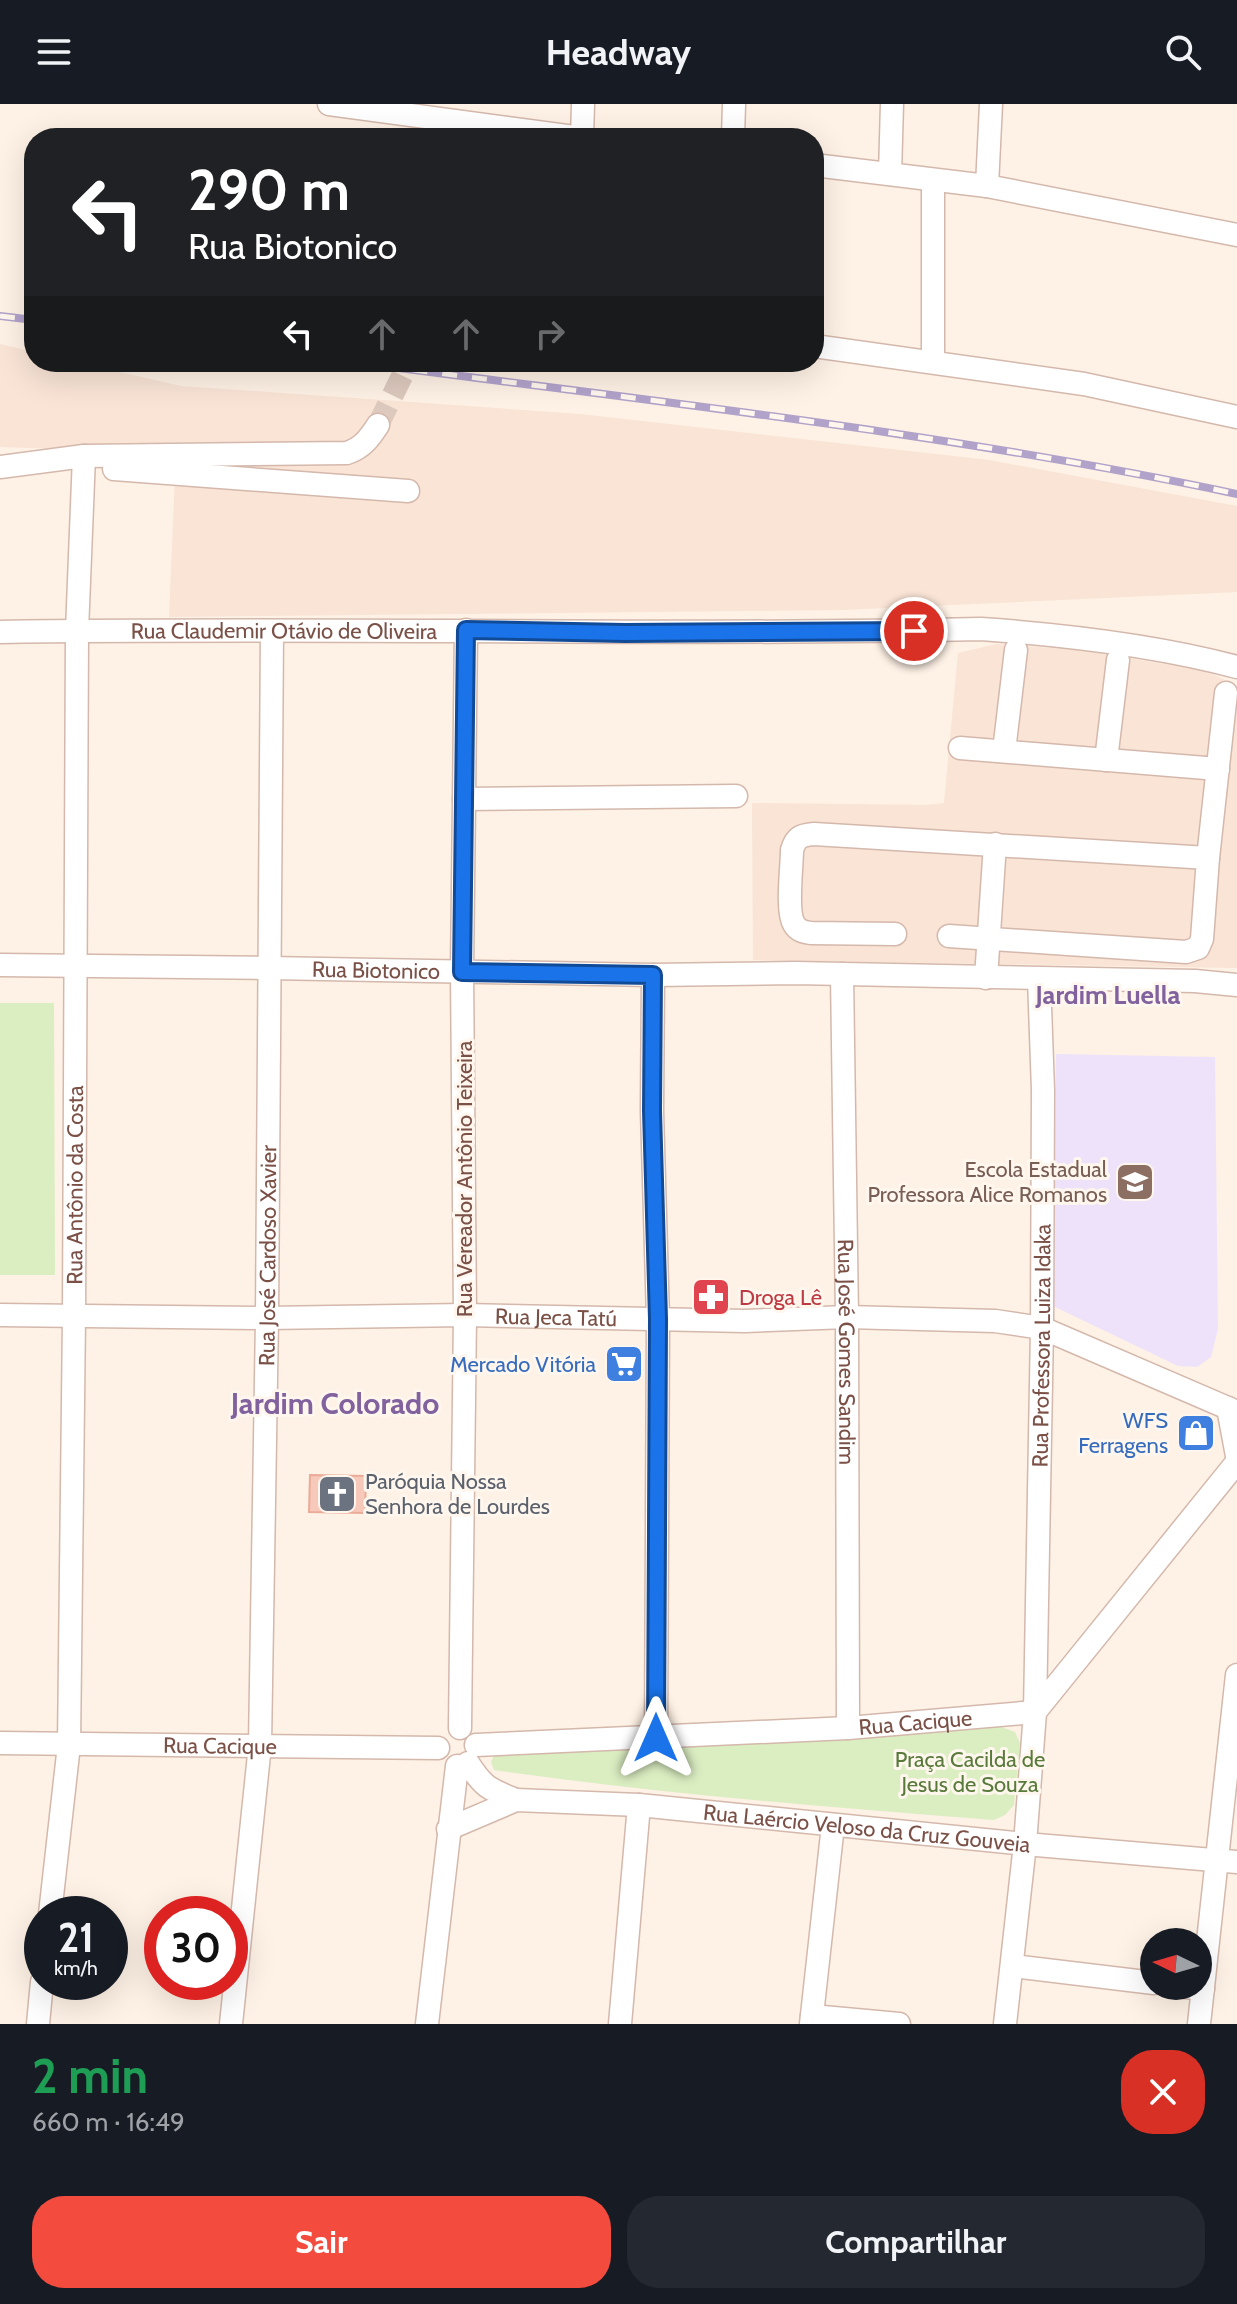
<!DOCTYPE html>
<html lang="pt">
<head>
<meta charset="utf-8">
<style>
	:root { --surface:#171b24; --page:#242831; --text:#f1f3f6; --muted:#9ea1a6; --accent:#f44b3f }
	body { margin:0; font-family:Cabin,sans-serif; background:var(--page); color:var(--text); height:100vh; display:flex; flex-direction:column; font-size:30px; white-space:nowrap }
	* { box-sizing:border-box; margin:0 }
	p { font-size:26px; color:var(--muted) }
	.icon { flex:none; width:44px; height:44px; fill:none; stroke:currentColor; stroke-width:2; stroke-linecap:round; stroke-linejoin:round }
	.map { position:relative; height:1920px; overflow:hidden }
	.details { display:flex; flex-direction:column; background:var(--surface); flex:1 }
	.details>* { flex:none }
	.banner { position:absolute; left:24px; top:24px; width:800px; height:244px; border-radius:32px; box-shadow:0 8px 32px #0002; background:#202124; color:#fff; overflow:hidden }
	.needle { width:52px; rotate:275deg }
	.controls { position:absolute; left:1140px; top:1824px; display:grid; gap:16px }
	.controls a { display:grid; place-items:center; width:72px; height:72px; border-radius:50%; background:var(--surface); box-shadow:0 8px 32px #0002; font-size:40px }
	.speed { position:absolute; left:24px; top:1792px; display:flex; gap:16px; font-size:40px; font-weight:700; text-align:center }
	.speed>* { display:grid; place-content:center; width:104px; height:104px; border-radius:50%; background:var(--surface); box-shadow:0 8px 32px #0002; line-height:1 }
	.speed small { font-size:20px; font-weight:400 }
	.speed .limit { border:12px solid #d22; background:#fff; color:#111 }
	.pin { position:absolute; display:grid; place-items:center; width:68px; height:68px; color:#fff; margin:-34px; border:4px solid #fff; border-radius:50%; box-shadow:0 2px 8px #0007 }
	.me { position:absolute; width:88px; margin:-44px; rotate:0deg; stroke-linejoin:round; filter:drop-shadow(0 0 6px #0008) }
	.turn { display:flex; align-items:center; gap:28px; height:168px; padding:0 32px; font-size:36px }
	.turn .icon { width:104px; height:104px; stroke-width:2.5 }
	.turn b { display:block; font-size:56px; line-height:68px }
	.lanes { display:flex; align-items:center; height:76px; padding:0 32px; background:#0003; justify-content:center; gap:40px; direction:ltr }
	.lanes .off { opacity:.35 }
	.round { display:grid; place-items:center; flex:none; width:84px; height:84px; border-radius:32px; background:var(--page) }
	.headline { display:flex; align-items:center; justify-content:space-between; height:136px; padding:0 32px }
	h1 { font-size:48px; font-weight:800; line-height:60px; color:#1e9e55 }
	.button { display:flex; gap:16px; margin-top:auto; padding:16px 32px }
	.button a { flex:1; height:92px; border-radius:32px; background:var(--accent); color:#fff; font-size:32px; font-weight:800; line-height:92px; text-align:center }
	.button a+a { background:var(--page); color:var(--text) }
	header { display:flex; justify-content:space-between; align-items:center; height:104px; padding:0 32px; background:var(--surface); font-size:36px; font-weight:800 }
	.map>svg:first-child { display:block }
	.residential { fill:#f9e4d6 }
	.education { fill:#eee2fb }
	.green { fill:#dbeec2 }
	.building { fill:#f7c9ba; stroke:#ebab99; stroke-width:2 }
	.lines { fill:none; stroke-linecap:round; stroke-linejoin:round }
	.minor-tunnel { stroke:#ddc9be; stroke-width:22; stroke-dasharray:22 11; stroke-linecap:butt }
	.minor-casing { stroke:#d4b8ac; stroke-width:25 }
	.minor { stroke:#fff; stroke-width:22 }
	.rail-casing { stroke:#b1a2ca; stroke-width:8 }
	.rail { stroke:#fff6ee; stroke-width:5; stroke-dasharray:15; stroke-linecap:butt }
	.route-casing { stroke:#114b97; stroke-width:20 }
	.route { stroke:#1a73e8; stroke-width:14 }
	.labels { text-anchor:middle; stroke-width:6; stroke-linejoin:round; paint-order:stroke }
	.street-label { font-size:22px; fill:#7b5147; stroke:#fff6ee }
	.education-label { font-size:22px; fill:#785e54; stroke:#fff6ee; text-anchor:end }
	.health-label { font-size:22px; fill:#be3a42; stroke:#fff6ee; text-anchor:start }
	.shop-label { font-size:22px; fill:#366cbe; stroke:#fff6ee; text-anchor:end }
	.worship-label { font-size:22px; fill:#5b616d; stroke:#fff6ee; text-anchor:start }
	.park-label { font-size:22px; fill:#587b3b; stroke:#fff6ee }
	.quarter-label { font-size:26px; font-weight:bold; fill:#81629e; stroke:#fff6ee }
	.district-label { font-size:30px; font-weight:bold; fill:#81629e; stroke:#fff6ee }
</style>
</head>
<body>
<header><svg class="icon" aria-label="menu" viewBox="0 0 24 24"><path d="M4 6h16M4 12h16M4 18h16"/></svg>Headway<svg class="icon" aria-label="search" viewBox="0 0 24 24"><circle cx="10" cy="10" r="6"/><path d="M15 15l6 6"/></svg></header>
<div class="map">
<svg width="1237" height="1920" viewBox="0 0 1237 1920">
	<rect width="100%" height="100%" fill="#fef1e5"/>
	<g class="residential">
		<path d="M0,240L34,248V258H76L181,282L580,310L989,356L1237,402V488L842,506L169,513L176,349L0,343Z"/>
		<path d="M997,540L1079,546L1206,567L1237,582V864L753,856L752,699L927,701L944,699L958,549Z"/>
	</g>
	<path class="education" d="M1056,950L1215,953L1218,1225L1211,1253L1197,1263L1178,1262L1053,1202Z"/>
	<g class="green">
		<path d="M0,899H54L55,1171H0Z"/>
		<path d="M999,1622L1015,1628L1020,1639L1014,1701L1005,1711L994,1716C827,1703 660,1690 494,1666L491,1658L495,1649L661,1644Z"/>
	</g>
	<path class="building" d="M310,1371L366,1372L365,1409L309,1408Z"/>
	<g class="lines">
		<path class="minor-tunnel" d="M378,321L409,258"/>
		<defs>
			<g id="minor">
				<path d="M329,0L582,34"/>
				<path d="M582,34L583,0"/>
				<path d="M733,34L734,0"/>
				<path d="M814,61L987,82L1237,131"/>
				<path d="M890,70L892,0"/>
				<path d="M933,76V258"/>
				<path d="M987,82L991,0"/>
				<path d="M814,242L1084,280L1237,313"/>
				<path d="M0,363L84,352L347,349C362,344 369,335 378,321"/>
				<path d="M114,365L408,387"/>
				<path id="s1" d="M0,528C327,523 654,532 981,525C1066,531 1154,541 1237,563"/>
				<path d="M960,644L1218,665"/>
				<path d="M1004,647L1016,546"/>
				<path d="M1106,656L1118,556"/>
				<path d="M464,695L736,692"/>
				<path d="M1208,754L1226,589"/>
				<path d="M895,830L811,829C804,828 798,827 794,820C786,807 792,763 792,746C796,733 801,731 814,730L1208,754L1202,835L1198,844L1186,848L949,832"/>
				<path id="s2" d="M0,861L270,864L653,871L795,869L1195,877L1237,881"/>
				<path id="s3" d="M842,870L847,1213L848,1624"/>
				<path d="M653,871L652,1007L658,1215L656,1634"/>
				<path d="M986,874L995,740"/>
				<path id="s4" d="M0,1211L267,1214L465,1211L745,1217L847,1213L995,1217L1042,1224L1237,1308"/>
				<path d="M1228,1304L1237,1352"/>
				<path d="M460,1624L465,1211L462,868L466,526"/>
				<path id="s5" d="M0,1639L438,1644"/>
				<path id="s6" d="M476,1641L848,1624L1035,1608L1237,1358"/>
				<path d="M468,1659C484,1684 489,1685 516,1696"/>
				<path id="s7" d="M448,1725L516,1696L639,1701L1025,1740L1237,1758"/>
				<path id="s8" d="M50,1810L69,1641L74,1212L77,527L84,352"/>
				<path d="M1013,1862L1154,1879"/>
				<path d="M1179,1882L1203,1885"/>
				<path d="M812,1912L899,1920"/>
				<path d="M38,1920L42,1878"/>
				<path id="s9" d="M231,1920L260,1641L267,1214L272,527"/>
				<path d="M427,1920L457,1662"/>
				<path d="M620,1920L639,1701"/>
				<path d="M811,1920L833,1721"/>
				<path id="s10" d="M1005,1920L1025,1740L1035,1608L1042,1224L1043,986L1039,875"/>
				<path d="M1199,1920L1237,1571"/>
			</g>
		</defs>
		<use href="#minor" class="minor-casing"/>
		<use href="#minor" class="minor"/>
		<defs>
			<g id="rail">
				<path d="M0,212L34,216"/>
				<path d="M353,258C648,297 945,328 1237,390"/>
			</g>
		</defs>
		<use href="#rail" class="rail-casing"/>
		<use href="#rail" class="rail"/>
	</g>
	<g class="lines">
		<defs>
			<path id="route" d="M656,1634L658,1215L652,1007L653,871L462,868L466,526L625,529L914,527"/>
		</defs>
		<use href="#route" class="route-casing"/>
		<use href="#route" class="route"/>
	</g>
	<defs>
		<symbol id="school-square" viewBox="-11 -11 22 22"><rect x="-9" y="-9" width="18" height="18" rx="4" fill="#8d6e63" stroke="#fff6ee"/><path d="M0-5L7-2L0 1L-7-2ZM-4 1L0 2.5L4 1V4Q0 6-4 4Z" fill="#fff"/></symbol>
		<symbol id="pharmacy-square" viewBox="-11 -11 22 22"><rect x="-9" y="-9" width="18" height="18" rx="4" fill="#e0444e" stroke="#fff6ee"/><path d="M-2-6h4v4h4v4h-4v4h-4v-4h-4v-4h4Z" fill="#fff"/></symbol>
		<symbol id="supermarket-square" viewBox="-11 -11 22 22"><rect x="-9" y="-9" width="18" height="18" rx="4" fill="#3f7fe0" stroke="#fff6ee"/><path d="M-6-5.5h2.5l.6 2H6L4.5 2H-2.5L-4.4-4H-6ZM-1.5 3.2a1.3 1.3 0 1 0 .1 0ZM3 3.2a1.3 1.3 0 1 0 .1 0Z" fill="#fff"/></symbol>
		<symbol id="shop-square" viewBox="-11 -11 22 22"><rect x="-9" y="-9" width="18" height="18" rx="4" fill="#3f7fe0" stroke="#fff6ee"/><path d="M-5-2.5h2.3a2.7 3.5 0 0 1 5.4 0H5L5.5 6h-11ZM-1.5-2.5h3a1.5 2.3 0 0 0-3 0Z" fill="#fff"/></symbol>
		<symbol id="church-square" viewBox="-11 -11 22 22"><rect x="-9" y="-9" width="18" height="18" rx="4" fill="#6b7280" stroke="#fff6ee"/><path d="M-1.2-6h2.4v3.5h3.3v2.4h-3.3V6h-2.4V-.1h-3.3v-2.4h3.3Z" fill="#fff"/></symbol>
	</defs>
	<g fill-rule="evenodd">
		<use href="#school-square" x="1113" y="1056" width="44" height="44"/>
		<use href="#pharmacy-square" x="689" y="1171" width="44" height="44"/>
		<use href="#supermarket-square" x="602" y="1238" width="44" height="44"/>
		<use href="#shop-square" x="1174" y="1307" width="44" height="44"/>
		<use href="#church-square" x="315" y="1368" width="44" height="44"/>
	</g>
	<g class="labels">
		<g class="street-label">
			<text dy="8" stroke="none"><textPath href="#s1" startOffset="284">Rua Claudemir Otávio de Oliveira</textPath></text>
			<text dy="8" stroke="none"><textPath href="#s2" startOffset="376">Rua Biotonico</textPath></text>
			<text transform="translate(464 1075) rotate(-90)" y="8">Rua Vereador Antônio Teixeira</text>
			<text dy="8" stroke="none"><textPath href="#s8" startOffset="730">Rua Antônio da Costa</textPath></text>
			<text dy="8" stroke="none"><textPath href="#s9" startOffset="770">Rua José Cardoso Xavier</textPath></text>
			<text dy="8" stroke="none"><textPath href="#s4" startOffset="556">Rua Jeca Tatú</textPath></text>
			<text dy="8" stroke="none"><textPath href="#s10" startOffset="680">Rua Professora Luiza Idaka</textPath></text>
			<text dy="8" stroke="none"><textPath href="#s3" startOffset="378">Rua José Gomes Sandim</textPath></text>
			<text dy="8" stroke="none"><textPath href="#s6" startOffset="440">Rua Cacique</textPath></text>
			<text dy="8" stroke="none"><textPath href="#s5" startOffset="220">Rua Cacique</textPath></text>
			<text dy="8" stroke="none"><textPath href="#s7" startOffset="426">Rua Laércio Veloso da Cruz Gouveia</textPath></text>
		</g>
		<g class="education-label">
			<text x="1107" y="1073">Escola Estadual<tspan x="1107" dy="25">Professora Alice Romanos</tspan></text>
		</g>
		<g class="health-label">
			<text x="739" y="1201">Droga Lê</text>
		</g>
		<g class="shop-label">
			<text x="596" y="1268">Mercado Vitória</text>
			<text x="1168" y="1324">WFS<tspan x="1168" dy="25">Ferragens</tspan></text>
		</g>
		<g class="worship-label">
			<text x="365" y="1385">Paróquia Nossa<tspan x="365" dy="25">Senhora de Lourdes</tspan></text>
		</g>
		<g class="park-label">
			<text x="970" y="1663">Praça Cacilda de<tspan x="970" dy="25">Jesus de Souza</tspan></text>
		</g>
		<g class="quarter-label">
			<text x="1108" y="900">Jardim Luella</text>
		</g>
		<g class="district-label">
			<text x="335" y="1310">Jardim Colorado</text>
		</g>
	</g>
</svg>
<div class="controls">
<a><svg class="needle" viewBox="-14 -14 28 28"><path d="M0-13l5 13h-10z" fill="#e53935"/><path d="M0 13l5-13h-10z" fill="#9ea1a6"/></svg></a>
</div>
<div class="speed"><div>21<small>km/h</small></div><div class="limit">30</div></div>
<div class="pin" style="left:914px;top:527px;background:#d93025"><svg class="icon" aria-label="arrive" viewBox="0 0 24 24"><path d="M6 21V4h12l-3 4 3 4H6"/></svg></div>
<svg class="me" style="left:656px;top:1634px" viewBox="-20 -20 40 40"><path d="M0-17L14 15 0 8-14 15z" fill="#1a73e8" stroke="#fff" stroke-width="4"/></svg>
<div class="banner">
<div class="turn"><svg class="icon" aria-label="left" viewBox="0 0 24 24"><path d="M17 20v-9H6M10 6l-5 5 5 5"/></svg><div><b>290 m</b>Rua Biotonico</div></div>
<div class="lanes"><svg class="icon" aria-label="left" viewBox="0 0 24 24"><path d="M17 20v-9H6M10 6l-5 5 5 5"/></svg><svg class="icon off" aria-label="ahead" viewBox="0 0 24 24"><path d="M12 20V5M6 11l6-6 6 6"/></svg><svg class="icon off" aria-label="ahead" viewBox="0 0 24 24"><path d="M12 20V5M6 11l6-6 6 6"/></svg><svg class="icon off" aria-label="right" viewBox="0 0 24 24"><path d="M7 20v-9h11M14 6l5 5-5 5"/></svg></div>
</div>
</div>
<section class="details">
<div class="headline"><div><h1>2 min</h1><p>660 m · 16:49</p></div><a class="round" style="background:#d93025;color:#fff"><svg class="icon" aria-label="close" viewBox="0 0 24 24"><path d="M6 6l12 12M18 6L6 18"/></svg></a></div>
<div class="button"><a>Sair</a><a>Compartilhar</a></div>
</section>
</body>
</html>
